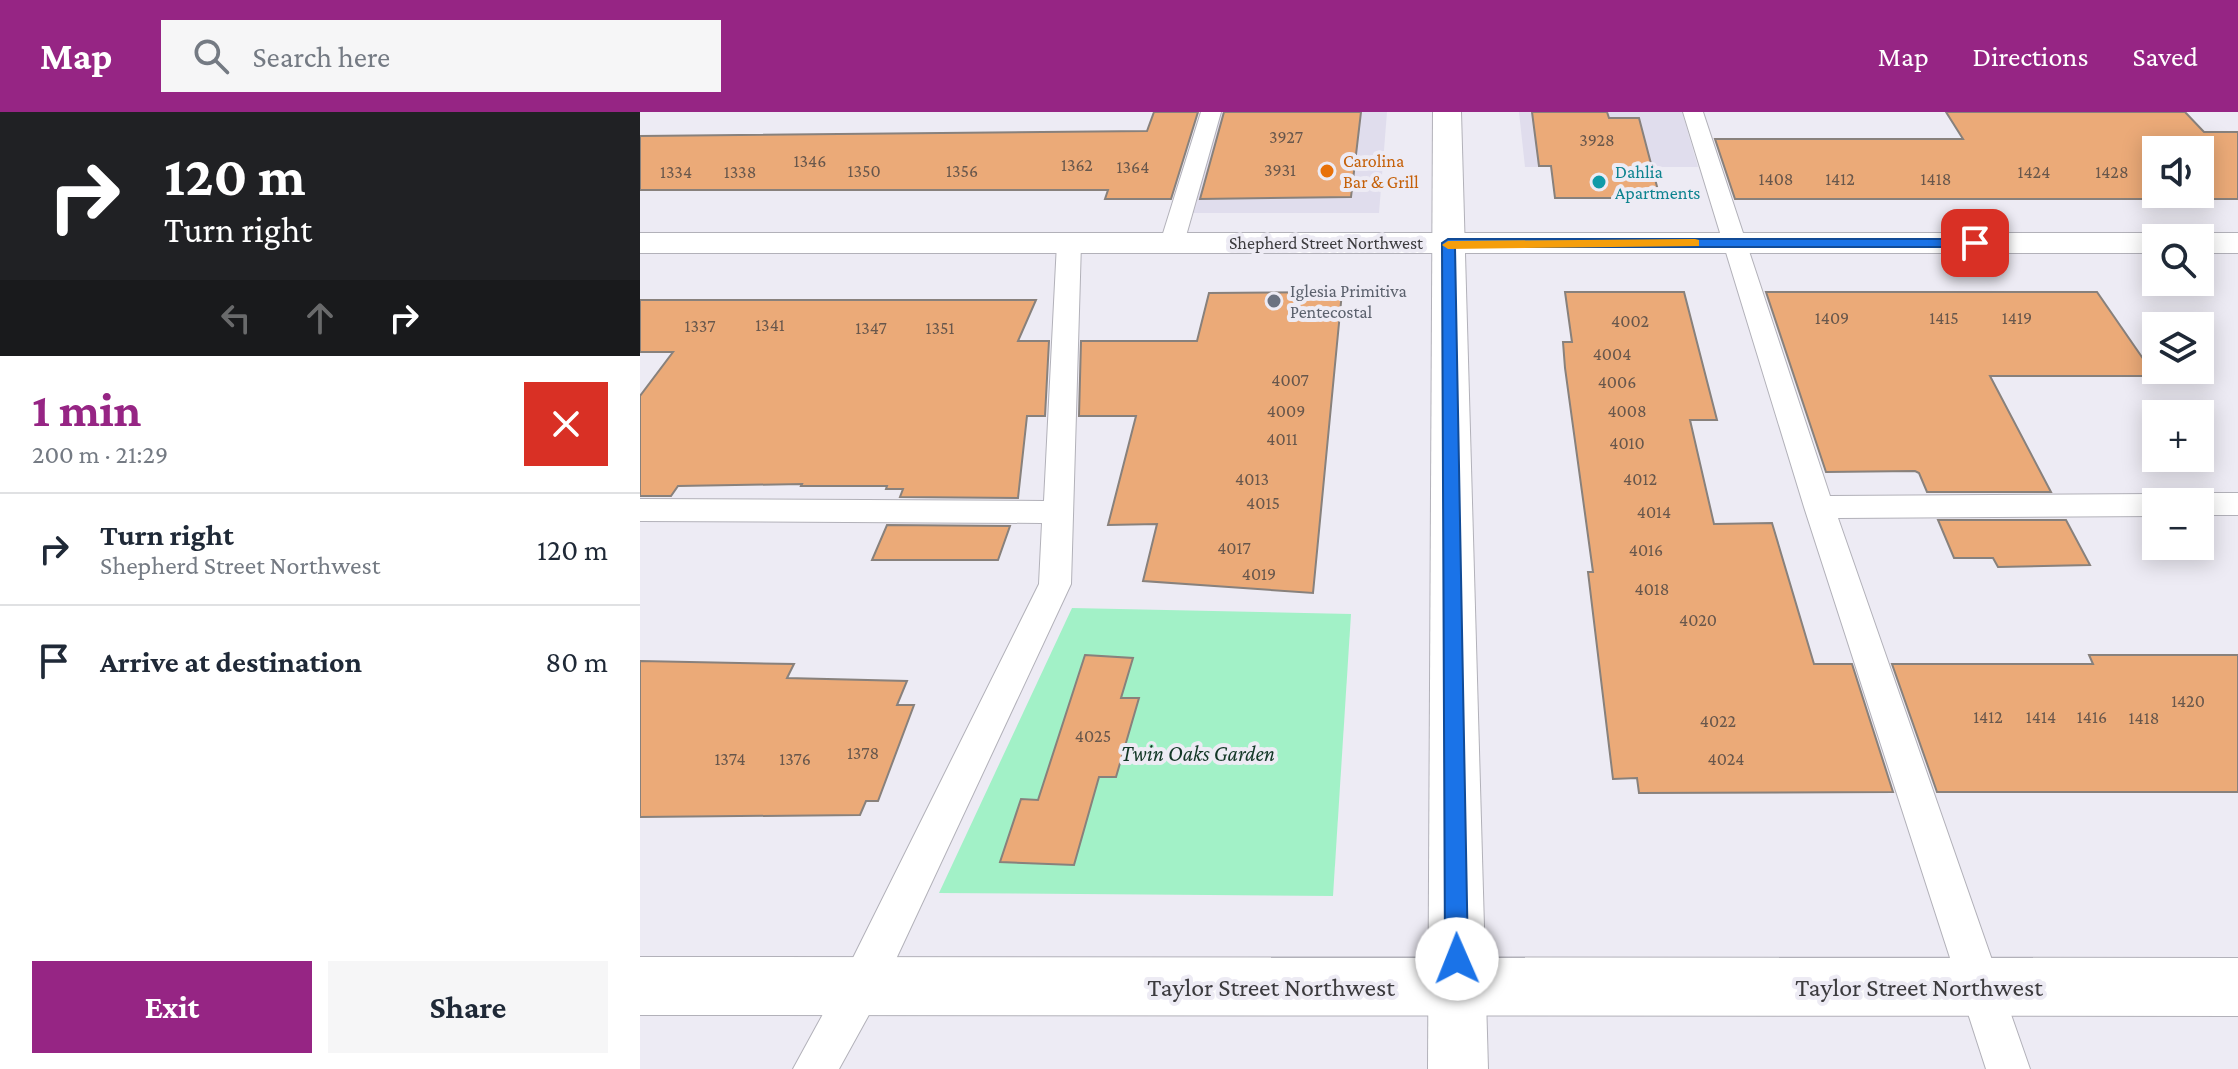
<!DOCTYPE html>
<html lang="en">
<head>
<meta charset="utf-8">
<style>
	:root { --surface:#fff; --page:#f6f6f7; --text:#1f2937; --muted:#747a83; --line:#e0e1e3; --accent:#962584 }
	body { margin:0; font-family:"Crimson Pro",serif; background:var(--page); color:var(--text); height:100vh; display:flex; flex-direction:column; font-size:30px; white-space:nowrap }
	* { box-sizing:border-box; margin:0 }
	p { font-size:26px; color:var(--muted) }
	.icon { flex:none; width:44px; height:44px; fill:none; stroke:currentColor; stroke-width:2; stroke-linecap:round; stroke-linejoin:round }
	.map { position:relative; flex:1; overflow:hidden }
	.sheet { display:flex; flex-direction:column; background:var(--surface); width:640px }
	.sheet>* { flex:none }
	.hud { background:#202124; color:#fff; overflow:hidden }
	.tools { position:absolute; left:1502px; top:24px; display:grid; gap:16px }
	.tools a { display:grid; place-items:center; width:72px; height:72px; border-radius:0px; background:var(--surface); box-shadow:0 4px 20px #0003; font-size:40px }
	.pin { position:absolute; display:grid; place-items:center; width:68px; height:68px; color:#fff; margin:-34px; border-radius:16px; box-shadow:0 4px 12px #0006 }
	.me { position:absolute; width:88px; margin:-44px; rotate:359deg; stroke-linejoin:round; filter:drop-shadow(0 0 6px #0008) }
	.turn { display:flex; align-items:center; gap:28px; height:168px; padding:0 32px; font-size:36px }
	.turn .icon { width:104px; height:104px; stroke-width:2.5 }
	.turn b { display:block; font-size:56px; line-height:68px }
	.lanes { display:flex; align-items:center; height:76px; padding:0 32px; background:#0003; justify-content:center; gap:40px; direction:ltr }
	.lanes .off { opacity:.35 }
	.round { display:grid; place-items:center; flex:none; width:84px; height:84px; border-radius:0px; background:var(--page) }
	.head { display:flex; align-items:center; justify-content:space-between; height:136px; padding:0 32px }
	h1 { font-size:48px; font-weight:700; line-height:60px; color:var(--accent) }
	.button { display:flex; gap:16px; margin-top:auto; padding:16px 32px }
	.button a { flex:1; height:92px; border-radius:0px; background:var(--accent); color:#fff; font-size:32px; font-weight:700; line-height:92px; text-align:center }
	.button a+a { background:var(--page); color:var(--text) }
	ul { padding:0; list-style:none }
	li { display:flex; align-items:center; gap:24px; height:112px; padding:0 32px; border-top:2px solid var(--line) }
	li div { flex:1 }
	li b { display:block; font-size:30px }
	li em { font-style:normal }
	header { display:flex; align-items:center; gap:48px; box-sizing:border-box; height:112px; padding:0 40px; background:var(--accent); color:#fff }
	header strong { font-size:38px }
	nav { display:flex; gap:44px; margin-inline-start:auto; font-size:28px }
	.search { width:560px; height:72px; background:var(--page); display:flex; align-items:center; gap:20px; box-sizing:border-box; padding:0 28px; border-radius:0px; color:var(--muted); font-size:30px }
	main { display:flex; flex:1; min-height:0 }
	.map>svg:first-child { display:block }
	.built { fill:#e0dded }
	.green { fill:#a2f1c7 }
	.building { fill:#ebaa78; stroke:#88817c; stroke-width:2; fill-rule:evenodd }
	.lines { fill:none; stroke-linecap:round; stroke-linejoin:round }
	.service-casing { stroke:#b2b1b9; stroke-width:2 }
	.minor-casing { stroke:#b2b1b9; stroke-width:2 }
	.secondary-casing { stroke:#b2b1b9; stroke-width:2 }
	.service { fill:#fff; fill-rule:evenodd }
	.minor { fill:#fff; fill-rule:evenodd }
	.secondary { fill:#fff; fill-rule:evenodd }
	.route { fill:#1a73e8; stroke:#114b97; stroke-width:2 }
	.slow { fill:#f59e0b }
	.food-dot { fill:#e8710a; stroke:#edebf4; stroke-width:3 }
	.culture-dot { fill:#0f9aa8; stroke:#edebf4; stroke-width:3 }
	.worship-dot { fill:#6b7280; stroke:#edebf4; stroke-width:3 }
	.labels { text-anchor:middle; stroke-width:8; stroke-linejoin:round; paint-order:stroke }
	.number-label { font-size:18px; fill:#68574c }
	.far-food-label { font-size:18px; fill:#c56008; stroke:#edebf4; text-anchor:start }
	.far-culture-label { font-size:18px; fill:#0d838f; stroke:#edebf4; text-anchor:start }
	.far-street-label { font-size:18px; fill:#3c3b3e; stroke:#edebf4 }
	.far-worship-label { font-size:18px; fill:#5b616d; stroke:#edebf4; text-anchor:start }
	.park-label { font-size:22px; font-style:italic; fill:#123726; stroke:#edebf4 }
	.near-street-label { font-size:26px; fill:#3c3b3e; stroke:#edebf4 }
</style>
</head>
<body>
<header>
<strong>Map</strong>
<div class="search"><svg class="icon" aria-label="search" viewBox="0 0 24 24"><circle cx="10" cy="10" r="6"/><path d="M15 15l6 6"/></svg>Search here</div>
<nav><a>Map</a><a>Directions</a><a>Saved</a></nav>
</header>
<main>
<section class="sheet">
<div class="hud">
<div class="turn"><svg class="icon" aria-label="right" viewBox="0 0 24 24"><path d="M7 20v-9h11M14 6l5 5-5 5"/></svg><div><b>120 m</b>Turn right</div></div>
<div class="lanes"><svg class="icon off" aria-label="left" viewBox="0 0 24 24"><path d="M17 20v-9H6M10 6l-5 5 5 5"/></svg><svg class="icon off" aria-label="ahead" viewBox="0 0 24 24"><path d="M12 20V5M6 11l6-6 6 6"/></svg><svg class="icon" aria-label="right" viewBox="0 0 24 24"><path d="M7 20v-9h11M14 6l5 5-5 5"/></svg></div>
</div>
<div class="head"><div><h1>1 min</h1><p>200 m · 21:29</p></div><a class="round" style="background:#d93025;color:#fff"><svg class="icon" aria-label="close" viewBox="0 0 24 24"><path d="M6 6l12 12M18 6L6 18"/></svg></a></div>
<ul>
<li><svg class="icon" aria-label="right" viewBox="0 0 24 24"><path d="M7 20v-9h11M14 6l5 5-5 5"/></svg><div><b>Turn right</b><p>Shepherd Street Northwest</p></div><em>120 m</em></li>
<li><svg class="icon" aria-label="arrive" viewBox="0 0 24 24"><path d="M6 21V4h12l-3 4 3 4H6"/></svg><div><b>Arrive at destination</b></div><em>80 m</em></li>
</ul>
<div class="button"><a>Exit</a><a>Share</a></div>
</section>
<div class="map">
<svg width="1598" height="957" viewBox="0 0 1598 957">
	<rect width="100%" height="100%" fill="#edebf4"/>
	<g class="built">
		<path d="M578,0H747L739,101H552Z"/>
		<path d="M879,0H1042L1058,55H885Z"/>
	</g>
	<path class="green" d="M432,496L711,502L693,784L299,781Z"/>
	<g class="building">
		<path d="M514,0H558L531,87H465L468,78H0V24L507,19Z"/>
		<path d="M584,0H721L711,85L560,87Z"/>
		<path d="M892,0H967L969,6H999L1020,86H915L911,54H899Z"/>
		<path d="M1306,0H1545L1564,20H1598V87H1095L1075,27H1323ZM1516,38H1560V82H1516Z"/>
		<path d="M702,180L673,481L503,469L517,412L468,413L496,304H439L441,229H557L569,181Z"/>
		<path d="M925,180H1044L1077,308H1050L1074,412L1132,411L1174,552H1212L1253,680L999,681L997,666L973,667L948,460H953L925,256L923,230H932Z"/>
		<path d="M1126,180H1457L1515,264H1350L1411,380H1287L1279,361L1275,359L1186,360Z"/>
		<path d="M0,188H396L378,229H409L405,304H387L378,386L260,385L263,377H246L247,374H161L162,372L38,374L31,384H0V284L33,240H0Z"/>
		<path d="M1298,408H1426L1450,453L1358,455L1353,446H1314Z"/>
		<path d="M247,413L370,414L358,448H232Z"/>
		<path d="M445,543L493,546L481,586H499L476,665H459L434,753L360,750L381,687L398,688Z"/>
		<path d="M1449,543H1598V680H1297L1252,552H1453Z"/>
		<path d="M0,549L154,552L147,566L267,569L257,593H274L238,689H226L220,703L0,705Z"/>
	</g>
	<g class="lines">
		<defs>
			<g id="service">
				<path d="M561,0H581L544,131L540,136H524L520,131Z"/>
				<path d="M1043,0H1063L1190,384L1516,382L1527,385L1529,390H1516V404L1198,406L1390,957H1346L1164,395Z"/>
				<path d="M429,124L437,126L441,131L431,472L236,890L199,957H153L206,860L399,472L402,411L0,409V387L404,389L417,131L421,126Z"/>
				<path d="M1560,381H1598V403H1560V390H1546L1549,384Z"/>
			</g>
			<g id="minor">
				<path d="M0,121H1516L1528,126H1516V141H0Z"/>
				<path d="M1560,121H1598V141H1560V126H1548Z"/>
				<path d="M0,845L1598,846V904L0,903Z"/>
			</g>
			<path id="secondary" d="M793,0H821L848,957H788Z"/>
		</defs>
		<use href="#service" class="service-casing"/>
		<use href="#minor" class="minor-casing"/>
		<use href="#secondary" class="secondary-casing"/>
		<use href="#service" class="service"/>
		<use href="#minor" class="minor"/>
		<use href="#secondary" class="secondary"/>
	</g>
	<path class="route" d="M808,127H1335L1341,131L1335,135H815L828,847L825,855L817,859L808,855L805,847L802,131Z"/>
	<path class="slow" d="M1055,127L1059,128V134L808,137L802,133L808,129Z"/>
	<circle class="food-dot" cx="687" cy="59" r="8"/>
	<circle class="culture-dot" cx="959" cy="70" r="8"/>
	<circle class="worship-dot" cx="634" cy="189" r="8"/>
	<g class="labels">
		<g class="number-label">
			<text x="646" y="31">3927</text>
			<text x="957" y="34">3928</text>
			<text x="170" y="55">1346</text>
			<text x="437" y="59">1362</text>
			<text x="493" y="61">1364</text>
			<text x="640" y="64">3931</text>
			<text x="224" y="65">1350</text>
			<text x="322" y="65">1356</text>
			<text x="36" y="66">1334</text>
			<text x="100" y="66">1338</text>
			<text x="1394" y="66">1424</text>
			<text x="1472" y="66">1428</text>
			<text x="1136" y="73">1408</text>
			<text x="1200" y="73">1412</text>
			<text x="1296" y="73">1418</text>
			<text x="1192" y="212">1409</text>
			<text x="1304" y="212">1415</text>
			<text x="1377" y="212">1419</text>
			<text x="990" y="215">4002</text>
			<text x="130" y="219">1341</text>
			<text x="60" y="220">1337</text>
			<text x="231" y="222">1347</text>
			<text x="300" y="222">1351</text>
			<text x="972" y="248">4004</text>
			<text x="650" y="274">4007</text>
			<text x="977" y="276">4006</text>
			<text x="646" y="305">4009</text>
			<text x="987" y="305">4008</text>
			<text x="642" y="333">4011</text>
			<text x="987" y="337">4010</text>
			<text x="612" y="373">4013</text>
			<text x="1000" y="373">4012</text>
			<text x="623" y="397">4015</text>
			<text x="1014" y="406">4014</text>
			<text x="594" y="442">4017</text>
			<text x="1006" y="444">4016</text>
			<text x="619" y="468">4019</text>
			<text x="1012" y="483">4018</text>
			<text x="1058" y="514">4020</text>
			<text x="1548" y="595">1420</text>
			<text x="1348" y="611">1412</text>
			<text x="1401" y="611">1414</text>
			<text x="1452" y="611">1416</text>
			<text x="1504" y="612">1418</text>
			<text x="1078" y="615">4022</text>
			<text x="453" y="630">4025</text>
			<text x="223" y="647">1378</text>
			<text x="90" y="653">1374</text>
			<text x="155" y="653">1376</text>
			<text x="1086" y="653">4024</text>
		</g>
		<g class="far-food-label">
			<text x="703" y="55">Carolina<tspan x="703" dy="21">Bar &amp; Grill</tspan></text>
		</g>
		<g class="far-culture-label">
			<text x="975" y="66">Dahlia<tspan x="975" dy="21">Apartments</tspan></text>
		</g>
		<g class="far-street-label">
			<text x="686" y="137">Shepherd Street Northwest</text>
		</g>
		<g class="far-worship-label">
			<text x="650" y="185">Iglesia Primitiva<tspan x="650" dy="21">Pentecostal</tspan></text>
		</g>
		<g class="park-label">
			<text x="558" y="649">Twin Oaks Garden</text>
		</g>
		<g class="near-street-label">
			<text x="631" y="884">Taylor Street Northwest</text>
			<text x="1279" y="884">Taylor Street Northwest</text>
		</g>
	</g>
</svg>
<div class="tools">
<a><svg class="icon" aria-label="sound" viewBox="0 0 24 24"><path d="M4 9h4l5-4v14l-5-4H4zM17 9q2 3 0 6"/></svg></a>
<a><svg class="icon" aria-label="search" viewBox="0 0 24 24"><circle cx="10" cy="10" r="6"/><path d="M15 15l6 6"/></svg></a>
<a><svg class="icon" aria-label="layers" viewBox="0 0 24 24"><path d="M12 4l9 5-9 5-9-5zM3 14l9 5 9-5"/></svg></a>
<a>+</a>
<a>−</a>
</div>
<div class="pin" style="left:1335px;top:131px;background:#d93025"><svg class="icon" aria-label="arrive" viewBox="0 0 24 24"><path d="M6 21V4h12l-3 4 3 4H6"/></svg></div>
<svg class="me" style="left:817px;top:847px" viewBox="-20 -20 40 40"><circle r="19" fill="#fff"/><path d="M0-13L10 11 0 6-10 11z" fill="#1a73e8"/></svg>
</div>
</main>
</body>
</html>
